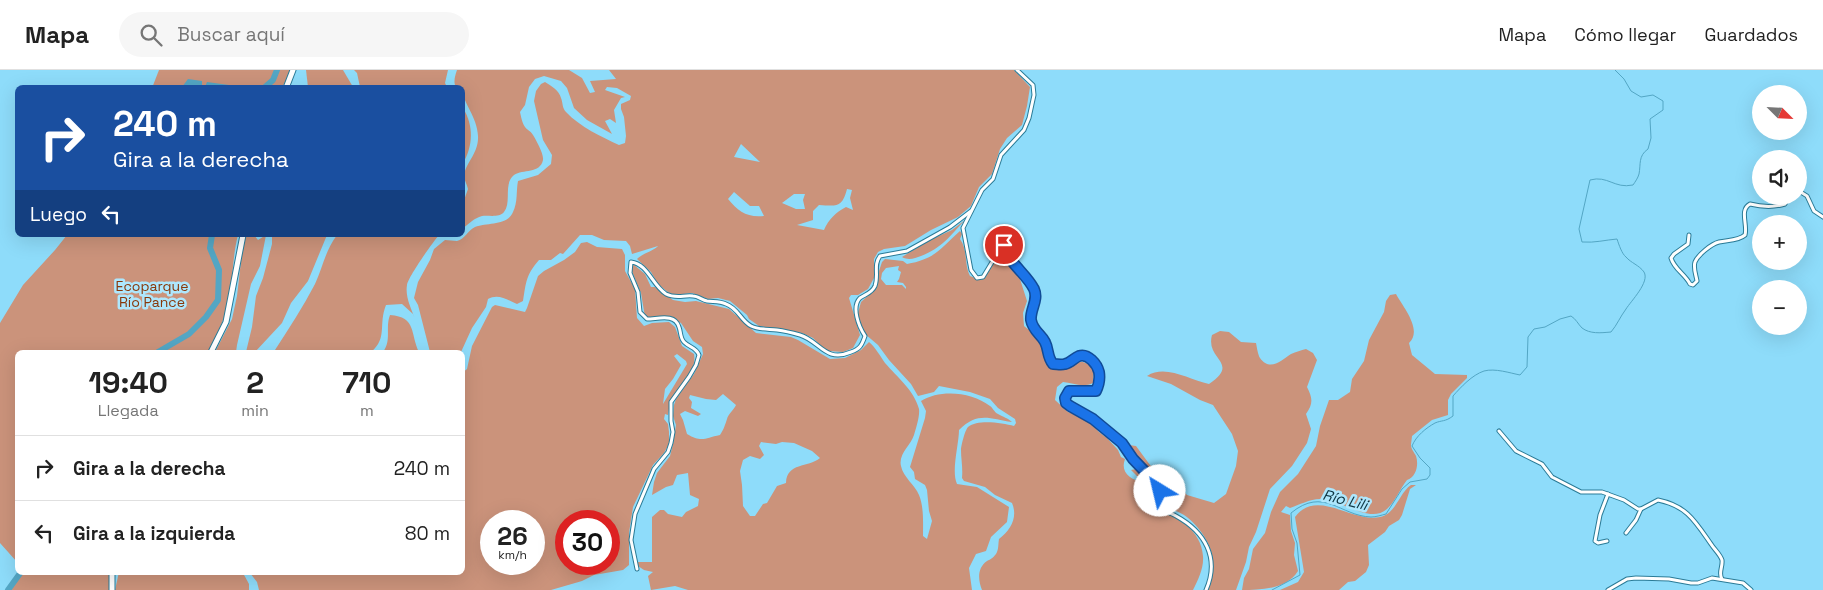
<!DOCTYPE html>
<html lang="es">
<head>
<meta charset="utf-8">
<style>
	:root { --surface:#fff; --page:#f6f6f6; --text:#222; --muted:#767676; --line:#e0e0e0 }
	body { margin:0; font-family:"Space Grotesk",sans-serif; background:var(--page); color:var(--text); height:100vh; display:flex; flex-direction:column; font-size:19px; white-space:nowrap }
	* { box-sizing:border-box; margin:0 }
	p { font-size:16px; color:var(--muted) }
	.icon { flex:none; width:28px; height:28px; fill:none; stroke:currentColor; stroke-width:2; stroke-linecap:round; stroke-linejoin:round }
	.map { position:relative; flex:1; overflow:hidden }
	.sheet { position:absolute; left:15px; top:280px; width:450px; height:225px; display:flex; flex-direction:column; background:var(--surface); border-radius:8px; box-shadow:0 5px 20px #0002 }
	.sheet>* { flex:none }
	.top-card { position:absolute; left:15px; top:15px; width:450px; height:152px; border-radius:8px; box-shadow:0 5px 20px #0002; background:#1a4fa0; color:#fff; overflow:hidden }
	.needle { width:32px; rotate:114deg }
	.buttons { position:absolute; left:1752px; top:15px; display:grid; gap:10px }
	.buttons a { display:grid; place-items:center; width:55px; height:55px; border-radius:50%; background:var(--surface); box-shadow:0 5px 20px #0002; font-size:25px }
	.speed { position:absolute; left:480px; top:440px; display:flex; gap:10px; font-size:25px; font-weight:700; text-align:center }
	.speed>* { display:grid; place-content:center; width:65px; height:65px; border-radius:50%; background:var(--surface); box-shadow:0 5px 20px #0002; line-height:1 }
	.speed small { font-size:12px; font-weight:400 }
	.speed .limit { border:8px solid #d22; background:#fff; color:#111 }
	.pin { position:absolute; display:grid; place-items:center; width:42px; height:42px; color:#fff; margin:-21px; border:2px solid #fff; border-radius:50%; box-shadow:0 1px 5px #0007 }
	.me { position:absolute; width:55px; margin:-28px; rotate:324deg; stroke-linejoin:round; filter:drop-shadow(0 0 4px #0008) }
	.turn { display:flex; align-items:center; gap:18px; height:105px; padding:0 15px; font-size:22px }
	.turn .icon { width:65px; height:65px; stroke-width:2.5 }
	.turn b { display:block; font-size:35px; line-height:42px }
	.then { display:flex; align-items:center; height:48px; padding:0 15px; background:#0003; gap:10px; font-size:19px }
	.eta { display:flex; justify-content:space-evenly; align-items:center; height:85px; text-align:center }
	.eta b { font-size:30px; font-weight:800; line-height:35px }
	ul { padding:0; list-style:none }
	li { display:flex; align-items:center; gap:15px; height:65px; padding:0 15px; border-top:1px solid var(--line) }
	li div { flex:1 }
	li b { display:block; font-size:19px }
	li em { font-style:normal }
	header { display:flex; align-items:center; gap:30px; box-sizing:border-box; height:70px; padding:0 25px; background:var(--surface); border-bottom:1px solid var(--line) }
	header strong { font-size:24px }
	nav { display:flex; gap:28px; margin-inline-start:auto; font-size:18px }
	.search { width:350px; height:45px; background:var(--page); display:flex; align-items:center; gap:12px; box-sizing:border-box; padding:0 18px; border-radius:28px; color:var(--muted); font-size:19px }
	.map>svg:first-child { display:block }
	.green { fill:#cb937b; fill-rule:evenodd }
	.water { fill:#53a6c4 }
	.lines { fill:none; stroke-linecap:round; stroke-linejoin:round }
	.stream { stroke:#53a6c4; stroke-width:1 }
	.river { stroke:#53a6c4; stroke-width:6 }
	.street-casing { stroke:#2a7b97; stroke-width:5 }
	.secondary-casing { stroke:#2a7b97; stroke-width:7 }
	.street { stroke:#fff; stroke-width:3 }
	.secondary { stroke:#fff; stroke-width:5 }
	.route-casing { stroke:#114b97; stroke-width:12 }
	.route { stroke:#1a73e8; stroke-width:9 }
	.labels { text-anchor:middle; stroke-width:5; stroke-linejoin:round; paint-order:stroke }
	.park-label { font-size:14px; fill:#88380a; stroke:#aee7fd }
	.water-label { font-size:15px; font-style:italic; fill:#0d3441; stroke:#aee7fd }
</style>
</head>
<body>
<header>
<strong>Mapa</strong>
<div class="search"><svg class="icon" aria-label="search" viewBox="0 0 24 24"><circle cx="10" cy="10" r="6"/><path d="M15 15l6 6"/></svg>Buscar aquí</div>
<nav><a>Mapa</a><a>Cómo llegar</a><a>Guardados</a></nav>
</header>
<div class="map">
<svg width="1823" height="520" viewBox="0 0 1823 520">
	<rect width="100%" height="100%" fill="#8edcfa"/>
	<g class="green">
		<path d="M159,0H293L282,17L152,18Z"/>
		<path d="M306,0H343L353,17H308Z"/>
		<path d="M354,0H448L445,13L447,17H360L357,3Z"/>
		<path d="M457,0H569L582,8L590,23L595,22L590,11L616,9L609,0H1014L1030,17L1027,36L1022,55L1007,68L1000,79L992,104L979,117L971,136L958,147L931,160L905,176L884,179L878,182L874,189V208L868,219L858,225H851L849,228L860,265L853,278L843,282L828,281L824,279L813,268L802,263L759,256L749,249L747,245L730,231L718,228L708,229L692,223L675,225L669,223L658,214L651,202L637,189C643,183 652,182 658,176L632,184L630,176L626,171L604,170L592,165H580L563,184L560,183L551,190H539C526,205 526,212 523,231L517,234C508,230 498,223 488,229L486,237L472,258L461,282H430L418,235L414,228L418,212L430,190L434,179L445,170C449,170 453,171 457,171C465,169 468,160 475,157C488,152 507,156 513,142C518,132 516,121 518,111L538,105L551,94L552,85L543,70L534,31L536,21L541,14L545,12C551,16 559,20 561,28C563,33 562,38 566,42C580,57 602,67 619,75L625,73L626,66L624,47L621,39V34L630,30L631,26L617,18L607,17L605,20L625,27L621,28L614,40L616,53L610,49L605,51L612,64L587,50L574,38L567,18L561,11L544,6L535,9L529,17L525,35L520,42C521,46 522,53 525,57C527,60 531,61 533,65C536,70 544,84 543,90C540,104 523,99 514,105C503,114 512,132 504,142C499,148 489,145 482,146C474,148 469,154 463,158V133L468,119C467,115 465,111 464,107C464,94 479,84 478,66C477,46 463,34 462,18L456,17C453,12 455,6 457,0ZM741,74L760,92L734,87ZM847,119L852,120L850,128L853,140L846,137C835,143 829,149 824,160L797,155L813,150V141L819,135C837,136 842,138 847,119ZM734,122L750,136H759L764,146C747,148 738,141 728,129ZM794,124H805L803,130L805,139H796L782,133Z"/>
		<path d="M463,38C474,56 473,76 463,93Z"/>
		<path d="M965,150C950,166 942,178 921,186C915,188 909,191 902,187L930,170L952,160Z"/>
		<path d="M960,161L962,164L960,169C968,180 964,194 970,206L981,210L986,204L989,193L998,179L1001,185L1007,191V194L1012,197L1019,206L1027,231L1023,243L1024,256C1027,259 1033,262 1036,266C1044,275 1040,290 1054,296C1071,303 1079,281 1094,300L1093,313C1083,318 1073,313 1063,312L1057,317L1055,330L1068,342L1083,347L1090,352L1099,362L1107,368L1118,380L1121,387L1125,389C1120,402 1130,410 1143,412L1131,400L1136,399L1148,413L1146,423L1137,433C1164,439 1201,454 1203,486C1204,498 1198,510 1193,520H982C978,510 977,498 987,491C991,489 993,488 996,484C999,479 998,474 999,469C1011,460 1018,447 1012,433L995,425L985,417L964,411L962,408C963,398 961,389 961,380C961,376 965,360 968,357C978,349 1002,353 1014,356L1016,353L1015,349L998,338L990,329L970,322L939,316L934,322L918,326L911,314L889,290L878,275L865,264L861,256L858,243L861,232L872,222L882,192L885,189L903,191L907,194C935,189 940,179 960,161ZM899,196L898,200L901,202L899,209L897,212L903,213L906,217V219L902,215H886L881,209L882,203L886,198Z"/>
		<path d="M67,165H238C233,184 233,204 230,224C227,245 218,263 208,282H18L17,492L0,473V253L23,215L55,180Z"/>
		<path d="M244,165H254L258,170L266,165L260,196L251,214L237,275L236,282H215L232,249L237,226Z"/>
		<path d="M272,165H327L308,211L291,233L282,253L255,282H246L252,257L256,226L263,208L272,174Z"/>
		<path d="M337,165H439C433,172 408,207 407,215C405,227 411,238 415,249L413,244L402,234L386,235C378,255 388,268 371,282H272L275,280C289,258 303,237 315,214C323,197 325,181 337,165Z"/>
		<path d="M587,172L597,177L622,179L625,185V201L635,219L637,248L644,256L652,253L669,252L675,257L682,276L694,284C697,302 682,312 673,326C670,332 669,338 668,345L665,344L664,349L668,354L669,362V374L664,383L653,395L633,437L629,463V495L623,500L594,505L582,511L551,520H259L257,512L250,503L462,502V303L467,299L472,276L492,237L495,235L525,242L527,238L538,206L544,201L564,190L575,182L581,173ZM677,284L686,291L687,294L663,334L665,319L673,309L681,295L674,286ZM491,451H534V494H491ZM566,451H609V494H566Z"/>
		<path d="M633,194L645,204L651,217H655L673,230L685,232L696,231L729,239L756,263L791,267L798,270L830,289L845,288L861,280L869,272C876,278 880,286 885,293C897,307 914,320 919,339C920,346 916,358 914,365C911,375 898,384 901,396C903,407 915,415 919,425C924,437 923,453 923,466L927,469L932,451L929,441L927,420L925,415L915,409L914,402L910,397L925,348L926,341L921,331C940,319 972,322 990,336C993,338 994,342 998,344C1003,347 1008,348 1012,352C990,349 978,341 959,360C959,374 951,401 957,414L977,417L1009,437L1007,452L991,467L986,481L976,484L969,498L972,520H688L675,516L651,520L648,506L653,502L644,500L638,496L637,492H652V447L660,440H664L668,444L682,447L686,442L698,436L699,429L690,425L688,403L677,405L673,415L666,417L652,425L654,412L657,403L670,386L673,374L676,355L673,346L674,335L676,329L694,304L703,284L702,277L693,271L681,253L669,246L651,248L645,247L641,223L631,199ZM723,324L736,335C734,340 728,344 727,349C725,355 724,359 720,365C705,368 702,373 687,364L683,350L680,344L685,341L698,346L701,344L691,338L692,332L689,328L690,325L706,329L716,330ZM761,372L776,374L782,372L794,373L812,381L820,388C808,398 787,392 786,413L777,416L767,433L763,434L755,446H750L743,436L742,415L740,401L743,390L750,386L760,389L764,385L759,376Z"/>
		<path d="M1396,224C1403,237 1423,260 1409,273L1412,285L1435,304L1467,305V308L1451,324L1448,330V345L1432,350L1412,366C1412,367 1411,374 1411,375C1411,379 1414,382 1416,386C1419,395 1416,407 1407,410C1400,419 1395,432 1387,439C1369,455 1340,428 1320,429C1310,429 1299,435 1290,438L1286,436L1281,442L1290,445L1291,461L1295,473L1294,485L1298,501C1287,519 1261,520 1242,520L1244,508L1249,499L1253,479L1265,463L1271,442L1280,422L1298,404L1316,376L1320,356L1329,330H1338L1350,322L1352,309L1364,291L1369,270L1384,242L1386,231L1390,225Z"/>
		<path d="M390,245C417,247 410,264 419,282H383C392,270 385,258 390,245Z"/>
		<path d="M1220,261L1229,262L1241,272L1256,273C1257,278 1258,285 1260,288C1270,302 1282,290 1291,284C1296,282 1301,280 1306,279L1313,283L1317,290L1307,317C1313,329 1313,334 1306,344L1311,359L1307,373L1292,396L1270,419L1256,462L1249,477L1246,492L1236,520H1207C1210,513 1213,505 1213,498C1215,478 1200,456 1184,445C1176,440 1164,437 1159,429C1163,412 1156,409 1144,398C1138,393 1133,386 1129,379V375L1136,376L1150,395L1169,407L1187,425L1214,433L1226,424L1236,396L1238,381L1232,364L1213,335L1200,330L1171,314L1147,306C1166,294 1189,310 1209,314C1241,292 1205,290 1212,265Z"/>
		<path d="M1411,415H1416L1410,419L1402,445L1399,450L1389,456L1385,462L1368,475L1369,495L1366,502L1355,511L1348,512L1339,520H1280L1298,512L1304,502L1295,447C1317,418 1352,453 1380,447C1396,444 1399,423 1411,415Z"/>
		<path d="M119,502L243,503L249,514V520H115Z"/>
		<path d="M18,503H110V520H8Z"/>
	</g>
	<g class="water">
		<path d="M188,9L202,11V17H182Z"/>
		<path d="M207,12L229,15L230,17H205Z"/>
	</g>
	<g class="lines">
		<path class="stream" d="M1272,520L1300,505L1297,473L1292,459L1291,443C1324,416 1340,446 1371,447C1376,447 1382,445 1386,444L1402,419L1410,412L1427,409L1430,405V398L1420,388L1412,376C1416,366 1426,358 1435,353C1442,350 1445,352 1453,346V326C1461,317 1472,305 1484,301C1495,298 1510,303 1520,305L1527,297L1528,267L1534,259L1545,257L1560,249L1571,246C1576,249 1578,254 1582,258C1590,264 1600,263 1611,262C1617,255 1620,247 1626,239C1631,231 1650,212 1644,202C1639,195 1631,193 1626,187C1622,184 1619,175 1617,169C1605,170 1595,173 1582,172L1579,159L1590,110C1608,105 1614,119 1633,115C1635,112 1638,108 1639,104C1641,94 1638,86 1648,79L1651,68L1650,49L1663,40V31L1653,25L1641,27L1631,21L1624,9L1615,0"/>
		<g class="river">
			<path d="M264,18L273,10L277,0"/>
			<path d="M158,282L189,264L206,247L218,230L219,200L210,178L212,165"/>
			<path d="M8,520L21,502"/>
		</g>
		<defs>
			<g id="street">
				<path d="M1017,0L1033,15L1034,25L1029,48L1024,60L1001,85L993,109L982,120L963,158L971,200L977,208L983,207L1003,174C1004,177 1005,181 1007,184C1015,196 1030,207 1035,221C1038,231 1031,239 1031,248C1031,259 1039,263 1044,271C1048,277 1046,288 1052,292C1067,304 1077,274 1093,292C1097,296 1099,301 1099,306C1099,312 1099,316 1096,321H1069L1065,328L1066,333L1069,336L1093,349L1113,365L1122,373L1133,389L1155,411L1159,421L1155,437C1162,441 1170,442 1176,446C1205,462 1220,488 1206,520"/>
				<path d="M1799,121L1807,126L1814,141L1823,147"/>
				<path d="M1689,165L1688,174L1674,184L1671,188C1674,199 1685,204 1690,214L1693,215L1697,211C1696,205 1693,198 1695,192C1698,185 1711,174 1719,172C1728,170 1738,171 1745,165C1748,155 1739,140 1750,134C1762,137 1772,138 1785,134L1789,126"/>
				<path d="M1499,361L1516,381L1542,394L1552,407L1581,422H1602L1624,430L1638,439H1641L1658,430C1687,436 1695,451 1711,474C1714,479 1720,484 1722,490C1723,497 1718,503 1722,509"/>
				<path d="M1626,463L1636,450L1641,439"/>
				<path d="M1607,471L1598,473L1595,471L1600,445L1608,424"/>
				<path d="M637,499L631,470L635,444L654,399L668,382L671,373L673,362L671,351V332L689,307L696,295L699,285C696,277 690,278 684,272C680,268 681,262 679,257C675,243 658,249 647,249L640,242L638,222L630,203L631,192C648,194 652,215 666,224C676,229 683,225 693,226C698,226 702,230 707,231C713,232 719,231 726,234C738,238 741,251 751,256C759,260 769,259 777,260C785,261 793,263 800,265C820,271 825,293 851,282C860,279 862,275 865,266C859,257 851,237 860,228C866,224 872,223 875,216C879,205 873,195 880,186L907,181L950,157L971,141"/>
				<path d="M1608,520L1627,509L1636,508L1669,509L1691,513H1698L1712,508L1743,513L1751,520"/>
			</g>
			<g id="secondary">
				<path d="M286,18L293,0"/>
				<path d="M211,282L226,252L243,165"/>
				<path d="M112,502V520"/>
			</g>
		</defs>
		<use href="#street" class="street-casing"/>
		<use href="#secondary" class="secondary-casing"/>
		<use href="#street" class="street"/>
		<use href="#secondary" class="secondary"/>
	</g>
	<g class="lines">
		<defs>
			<path id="route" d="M1004,175C1007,192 1026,203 1034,219C1039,230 1030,239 1031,250C1033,261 1041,264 1045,272C1049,280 1047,287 1053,294C1057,294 1061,295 1065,294C1070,293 1074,288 1079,286C1088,283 1097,294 1099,302C1100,308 1099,315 1096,321H1069L1065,328L1066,333L1070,336L1093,349L1122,373L1133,389L1154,411L1160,421"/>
		</defs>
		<use href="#route" class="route-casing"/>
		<use href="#route" class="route"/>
	</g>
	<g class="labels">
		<g class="park-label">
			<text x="152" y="221">Ecoparque<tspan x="152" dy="16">Río Pance</tspan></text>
		</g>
		<g class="water-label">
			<text transform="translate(1345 430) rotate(14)" y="5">Río Lili</text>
		</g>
	</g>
</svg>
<div class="buttons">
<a><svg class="needle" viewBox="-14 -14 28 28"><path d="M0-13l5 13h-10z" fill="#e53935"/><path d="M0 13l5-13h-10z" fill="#767676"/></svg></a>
<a><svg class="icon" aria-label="sound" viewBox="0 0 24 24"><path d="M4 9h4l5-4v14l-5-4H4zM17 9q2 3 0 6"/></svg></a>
<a>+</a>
<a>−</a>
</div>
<div class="speed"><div>26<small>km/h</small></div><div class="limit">30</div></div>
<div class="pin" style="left:1004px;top:175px;background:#d93025"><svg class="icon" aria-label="arrive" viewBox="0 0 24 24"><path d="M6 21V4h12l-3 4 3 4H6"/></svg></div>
<svg class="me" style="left:1160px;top:421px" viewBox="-20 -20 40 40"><circle r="19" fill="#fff"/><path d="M0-13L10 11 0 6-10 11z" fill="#1a73e8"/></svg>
<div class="top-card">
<div class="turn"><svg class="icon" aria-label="right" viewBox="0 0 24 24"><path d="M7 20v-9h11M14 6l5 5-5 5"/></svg><div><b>240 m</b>Gira a la derecha</div></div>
<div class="then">Luego<svg class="icon" aria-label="left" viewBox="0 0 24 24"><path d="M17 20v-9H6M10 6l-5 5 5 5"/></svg></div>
</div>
<section class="sheet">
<div class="eta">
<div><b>19:40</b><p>Llegada</p></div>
<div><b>2</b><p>min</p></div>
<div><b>710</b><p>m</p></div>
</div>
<ul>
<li><svg class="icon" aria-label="right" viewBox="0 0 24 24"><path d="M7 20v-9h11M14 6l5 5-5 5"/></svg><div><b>Gira a la derecha</b></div><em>240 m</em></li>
<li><svg class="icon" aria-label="left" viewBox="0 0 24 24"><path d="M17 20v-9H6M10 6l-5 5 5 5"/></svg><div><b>Gira a la izquierda</b></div><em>80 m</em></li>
</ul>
</section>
</div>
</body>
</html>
